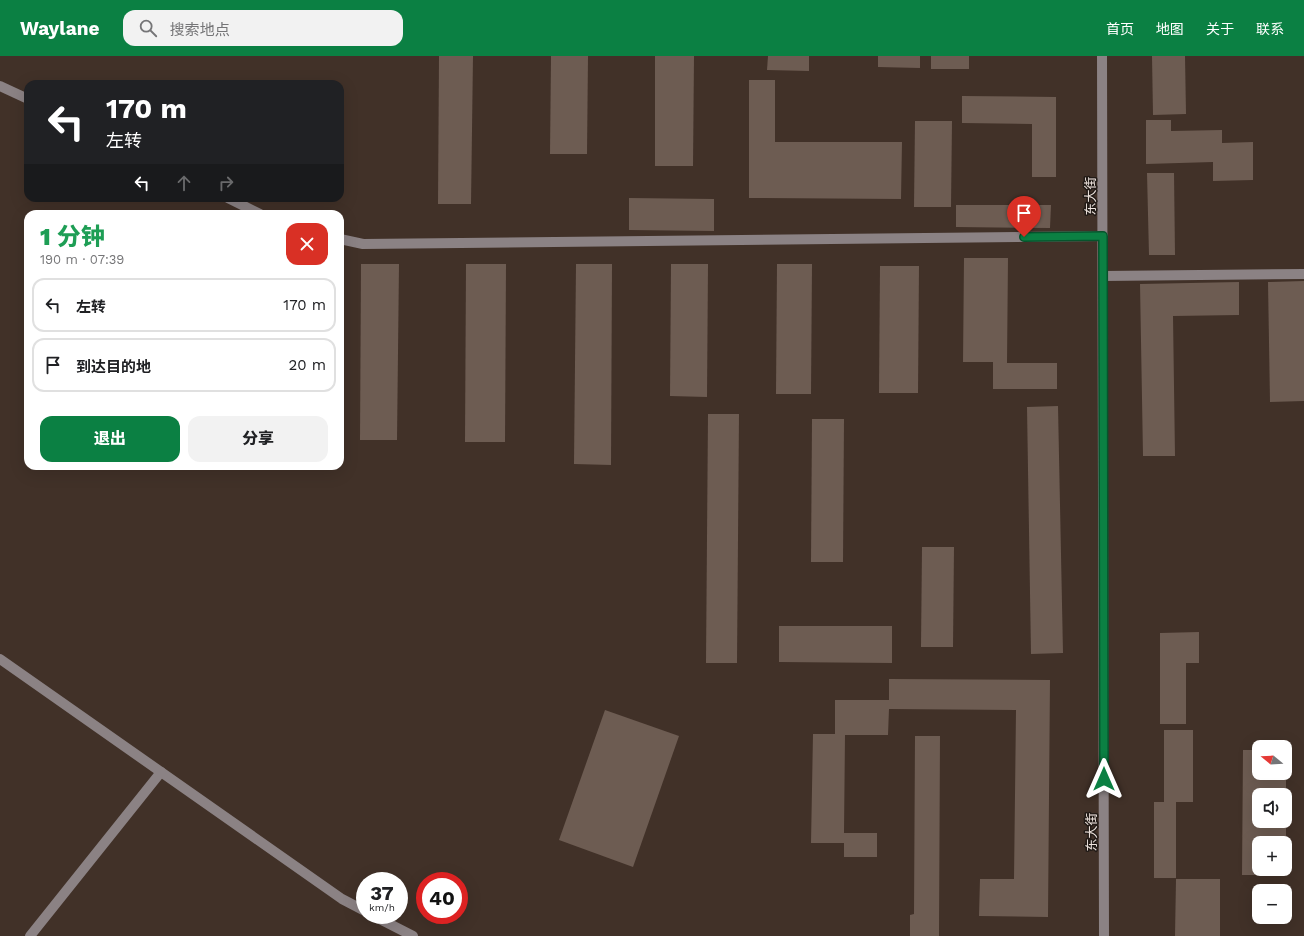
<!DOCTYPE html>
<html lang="zh">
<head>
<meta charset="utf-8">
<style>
	:root { --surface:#fff; --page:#f2f2f2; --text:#202124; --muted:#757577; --line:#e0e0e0; --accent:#0b8043 }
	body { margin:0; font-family:"Work Sans","Noto Sans SC",sans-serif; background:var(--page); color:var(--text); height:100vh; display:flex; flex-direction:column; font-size:15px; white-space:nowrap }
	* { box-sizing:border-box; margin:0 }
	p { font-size:13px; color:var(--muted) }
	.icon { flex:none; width:22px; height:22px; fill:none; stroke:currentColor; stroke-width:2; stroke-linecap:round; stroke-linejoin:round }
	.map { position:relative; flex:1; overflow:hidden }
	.panel { position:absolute; left:24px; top:154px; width:320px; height:260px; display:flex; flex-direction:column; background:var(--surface); border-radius:12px; box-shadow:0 4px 16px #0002 }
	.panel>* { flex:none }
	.top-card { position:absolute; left:24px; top:24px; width:320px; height:122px; border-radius:12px; box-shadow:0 4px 16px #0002; background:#202124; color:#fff; overflow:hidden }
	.needle { width:26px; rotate:288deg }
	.tools { position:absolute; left:1252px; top:684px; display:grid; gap:8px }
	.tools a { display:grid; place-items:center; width:40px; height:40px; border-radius:8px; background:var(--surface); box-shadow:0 4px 16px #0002; font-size:20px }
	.speed { position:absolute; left:356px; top:816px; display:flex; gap:8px; font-size:20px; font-weight:700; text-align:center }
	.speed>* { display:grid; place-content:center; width:52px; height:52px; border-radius:50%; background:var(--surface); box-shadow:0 4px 16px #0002; line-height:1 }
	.speed small { font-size:10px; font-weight:400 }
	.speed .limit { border:6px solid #d22; background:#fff; color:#111 }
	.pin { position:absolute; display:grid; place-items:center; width:34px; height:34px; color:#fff; margin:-41px -17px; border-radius:50% 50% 50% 0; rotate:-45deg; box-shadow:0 0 4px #0007 }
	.pin .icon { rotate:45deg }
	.me { position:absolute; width:44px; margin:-22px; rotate:0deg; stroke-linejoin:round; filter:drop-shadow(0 0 3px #0008) }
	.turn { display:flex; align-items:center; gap:14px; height:84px; padding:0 16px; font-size:18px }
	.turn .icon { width:52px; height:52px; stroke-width:2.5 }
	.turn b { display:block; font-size:28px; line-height:34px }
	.lanes { display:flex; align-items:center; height:38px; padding:0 16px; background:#0003; justify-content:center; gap:20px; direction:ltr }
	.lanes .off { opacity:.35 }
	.round { display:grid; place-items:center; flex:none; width:42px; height:42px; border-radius:12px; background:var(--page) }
	.headline { display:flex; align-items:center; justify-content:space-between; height:68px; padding:0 16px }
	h1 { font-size:24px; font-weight:800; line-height:30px; color:#1e9e55 }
	.button { display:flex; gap:8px; margin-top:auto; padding:8px 16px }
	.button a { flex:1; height:46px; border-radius:12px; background:var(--accent); color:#fff; font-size:16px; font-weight:800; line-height:46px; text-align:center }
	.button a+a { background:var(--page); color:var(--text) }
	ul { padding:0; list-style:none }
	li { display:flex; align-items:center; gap:12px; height:54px; margin:0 8px 6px; padding:0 8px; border:2px solid var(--line); border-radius:12px }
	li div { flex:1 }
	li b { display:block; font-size:15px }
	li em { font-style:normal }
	header { display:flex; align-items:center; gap:24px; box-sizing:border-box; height:56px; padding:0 20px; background:var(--accent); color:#fff }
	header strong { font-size:19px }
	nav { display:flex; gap:22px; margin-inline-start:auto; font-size:14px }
	.search { width:280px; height:36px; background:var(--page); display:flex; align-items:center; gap:10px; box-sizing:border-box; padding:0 14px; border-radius:12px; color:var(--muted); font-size:15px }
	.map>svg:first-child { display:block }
	.building { fill:#6d5c52 }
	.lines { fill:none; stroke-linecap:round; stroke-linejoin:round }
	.minor { stroke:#8b8284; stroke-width:10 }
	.route-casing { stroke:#07532c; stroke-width:10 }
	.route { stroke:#0b8043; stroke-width:7 }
	.labels { text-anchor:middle; stroke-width:3; stroke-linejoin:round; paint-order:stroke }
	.street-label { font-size:13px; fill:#f1e7e1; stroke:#221b17 }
</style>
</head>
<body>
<header>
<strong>Waylane</strong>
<div class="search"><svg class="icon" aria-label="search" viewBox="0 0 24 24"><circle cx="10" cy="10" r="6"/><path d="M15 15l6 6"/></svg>搜索地点</div>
<nav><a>首页</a><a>地图</a><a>关于</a><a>联系</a></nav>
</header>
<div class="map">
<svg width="1304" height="880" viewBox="0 0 1304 880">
	<rect width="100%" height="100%" fill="#413128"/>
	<g class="building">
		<path d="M439,0H473L471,148H438Z"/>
		<path d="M551,0H588L587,98H550Z"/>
		<path d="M655,0H694L693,110H655Z"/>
		<path d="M768,0H809V15L767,14Z"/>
		<path d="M878,0H920V12L878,11Z"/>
		<rect x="931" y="0" width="38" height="13"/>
		<path d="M1152,0H1185L1186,58L1153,59Z"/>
		<path d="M749,24H775V86H902L901,143L749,142Z"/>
		<path d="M962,40L1056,41V121H1032V68L962,67Z"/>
		<path d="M1146,64H1171V75L1222,74V87L1253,86V124L1213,125V106L1146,108Z"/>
		<path d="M915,65H952L951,151H914Z"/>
		<path d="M1147,117H1174L1175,199H1149Z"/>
		<path d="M629,142L714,143V175L629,174Z"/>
		<path d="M956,149H1051L1050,172L956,171Z"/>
		<path d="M964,202H1008L1007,307H1057V333H993V306H963Z"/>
		<path d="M361,208H399L397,384H360Z"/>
		<path d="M466,208H506L505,386H465Z"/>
		<path d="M576,208H612L611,409L574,408Z"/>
		<path d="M671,208H708L707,341L670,340Z"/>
		<path d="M777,208H812L811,338H776Z"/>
		<path d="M880,210H919L918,337H879Z"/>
		<path d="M1304,225V345L1270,346L1268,226Z"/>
		<path d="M1239,226V259L1173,260L1175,400H1143L1140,228Z"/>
		<path d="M1058,350L1063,597L1031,598L1027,351Z"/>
		<path d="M708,358H739L737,607H706Z"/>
		<path d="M812,363H844L843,506H811Z"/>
		<path d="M922,491H954L953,591H921Z"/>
		<path d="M779,570H892V607L779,606Z"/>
		<path d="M1199,576V607H1186V668H1160V577Z"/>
		<path d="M889,623L1050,624L1048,861L979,860L980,823H1014L1016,654L889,653L888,679H845L844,777H877V801H844V787H811L813,678H835V644H889Z"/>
		<path d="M605,654L679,680L633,811L559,784Z"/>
		<path d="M1164,674H1193V746H1176V822H1154V746H1164Z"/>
		<path d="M915,680H940L939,880H910V859L914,858Z"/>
		<path d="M1243,694H1259V717H1286V739H1259V765H1286V787H1259V813H1286V819H1242Z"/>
		<path d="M1176,823H1220V880H1175Z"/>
	</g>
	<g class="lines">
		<g class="minor">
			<path d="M1102,0L1104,880"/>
			<path d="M0,30L28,43"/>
			<path d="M228,142L260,158"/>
			<path d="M340,183L363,188L1103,180"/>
			<path d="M1103,220L1304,218"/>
			<path d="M0,603L342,843L365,855"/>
			<path d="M372,859L413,880"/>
			<path d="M30,880L161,716"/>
		</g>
	</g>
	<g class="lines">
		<defs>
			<path id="route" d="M1024,181L1103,180L1104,723"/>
		</defs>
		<use href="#route" class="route-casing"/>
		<use href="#route" class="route"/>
	</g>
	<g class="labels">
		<g class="street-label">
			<text transform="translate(1090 140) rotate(-90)" y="5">东大街</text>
			<text transform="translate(1091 776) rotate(-90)" y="5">东大街</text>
		</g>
	</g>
</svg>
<div class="tools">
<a><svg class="needle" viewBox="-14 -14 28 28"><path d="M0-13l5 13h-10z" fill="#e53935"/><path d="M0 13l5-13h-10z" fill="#757577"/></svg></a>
<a><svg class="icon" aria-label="sound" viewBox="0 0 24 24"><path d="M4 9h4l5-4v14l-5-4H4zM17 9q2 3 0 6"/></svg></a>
<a>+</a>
<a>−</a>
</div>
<div class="speed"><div>37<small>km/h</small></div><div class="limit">40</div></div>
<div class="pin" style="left:1024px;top:181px;background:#d93025"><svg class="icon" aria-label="arrive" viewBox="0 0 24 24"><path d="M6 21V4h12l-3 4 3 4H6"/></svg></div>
<svg class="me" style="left:1104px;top:723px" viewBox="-20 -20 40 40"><path d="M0-17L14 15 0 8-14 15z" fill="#0b8043" stroke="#fff" stroke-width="4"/></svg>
<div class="top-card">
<div class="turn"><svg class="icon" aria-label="left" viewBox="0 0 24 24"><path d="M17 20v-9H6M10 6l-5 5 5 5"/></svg><div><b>170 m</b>左转</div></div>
<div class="lanes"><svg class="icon" aria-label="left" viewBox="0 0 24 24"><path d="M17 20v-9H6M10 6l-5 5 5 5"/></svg><svg class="icon off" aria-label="ahead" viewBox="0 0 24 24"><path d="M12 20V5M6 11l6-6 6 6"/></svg><svg class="icon off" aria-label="right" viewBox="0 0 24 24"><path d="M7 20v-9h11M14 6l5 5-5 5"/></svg></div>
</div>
<section class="panel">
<div class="headline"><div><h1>1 分钟</h1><p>190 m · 07:39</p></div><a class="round" style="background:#d93025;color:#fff"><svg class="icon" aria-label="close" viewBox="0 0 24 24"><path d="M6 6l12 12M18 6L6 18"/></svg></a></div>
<ul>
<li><svg class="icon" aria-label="left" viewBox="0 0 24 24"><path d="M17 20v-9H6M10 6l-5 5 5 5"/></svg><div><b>左转</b></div><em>170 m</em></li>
<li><svg class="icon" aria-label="arrive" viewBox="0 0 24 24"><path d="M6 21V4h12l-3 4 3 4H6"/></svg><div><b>到达目的地</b></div><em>20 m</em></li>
</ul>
<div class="button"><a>退出</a><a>分享</a></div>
</section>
</div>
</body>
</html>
